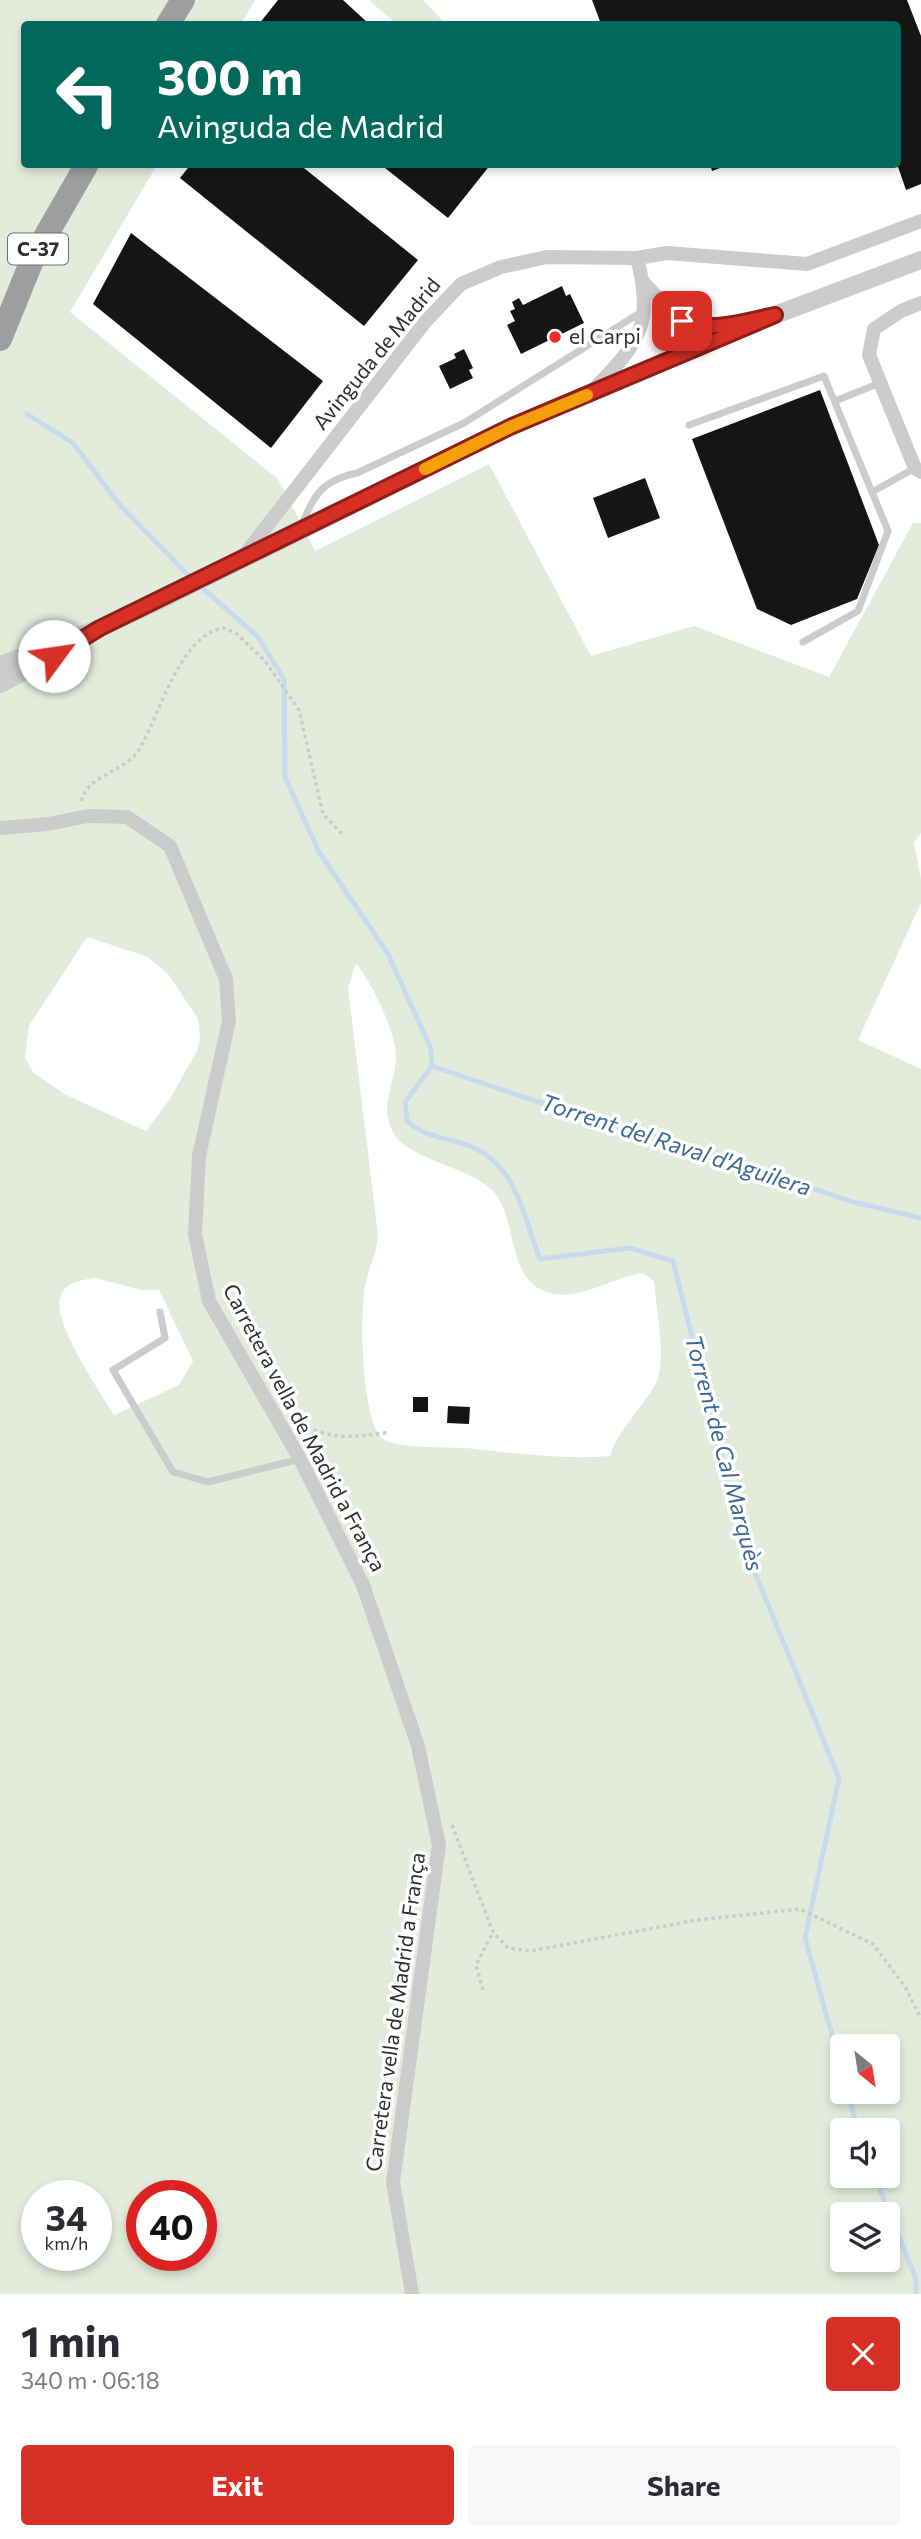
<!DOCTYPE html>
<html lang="en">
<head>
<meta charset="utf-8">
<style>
	:root { --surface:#fff; --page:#f7f7f7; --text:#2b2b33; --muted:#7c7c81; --accent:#d93025 }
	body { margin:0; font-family:Commissioner,sans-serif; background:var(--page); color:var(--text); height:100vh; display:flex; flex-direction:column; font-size:26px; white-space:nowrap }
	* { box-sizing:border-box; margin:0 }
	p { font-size:23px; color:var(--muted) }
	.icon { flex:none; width:38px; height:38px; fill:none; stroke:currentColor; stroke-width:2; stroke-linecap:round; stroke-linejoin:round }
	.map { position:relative; height:2294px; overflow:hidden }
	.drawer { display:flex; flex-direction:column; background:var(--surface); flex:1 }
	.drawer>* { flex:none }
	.hud { position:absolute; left:21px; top:21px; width:880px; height:147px; border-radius:7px; box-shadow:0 4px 10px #0003; background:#00695c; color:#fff; overflow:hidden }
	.needle { width:46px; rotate:150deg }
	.fabs { position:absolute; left:830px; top:2034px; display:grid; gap:14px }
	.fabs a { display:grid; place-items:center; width:70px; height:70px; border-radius:7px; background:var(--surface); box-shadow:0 4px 10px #0003; font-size:35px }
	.speed { position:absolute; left:21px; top:2180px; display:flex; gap:14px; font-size:35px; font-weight:700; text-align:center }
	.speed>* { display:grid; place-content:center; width:91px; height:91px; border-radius:50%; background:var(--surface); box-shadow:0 4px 10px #0003; line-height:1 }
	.speed small { font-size:18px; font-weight:400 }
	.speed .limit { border:10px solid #d22; background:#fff; color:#111 }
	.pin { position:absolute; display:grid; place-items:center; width:60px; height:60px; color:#fff; margin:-30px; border-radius:14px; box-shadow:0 4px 10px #0006 }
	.me { position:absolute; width:77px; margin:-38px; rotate:59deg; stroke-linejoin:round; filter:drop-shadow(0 0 5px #0008) }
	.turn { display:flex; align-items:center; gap:24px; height:147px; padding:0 21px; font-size:32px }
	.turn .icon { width:91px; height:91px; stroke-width:2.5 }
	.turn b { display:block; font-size:49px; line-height:60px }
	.round { display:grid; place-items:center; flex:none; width:74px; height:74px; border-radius:7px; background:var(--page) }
	.head { display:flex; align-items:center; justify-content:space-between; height:119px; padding:0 21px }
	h1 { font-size:42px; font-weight:700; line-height:52px }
	.cta { display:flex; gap:14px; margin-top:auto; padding:14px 21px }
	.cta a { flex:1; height:80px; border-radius:7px; background:var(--accent); color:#fff; font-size:28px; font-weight:700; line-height:80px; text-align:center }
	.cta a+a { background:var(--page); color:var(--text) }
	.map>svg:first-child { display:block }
	.green { fill:#e3ecdb; fill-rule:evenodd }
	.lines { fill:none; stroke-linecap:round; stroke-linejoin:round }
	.stream { stroke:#c7dbed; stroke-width:5 }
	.building { fill:#151515 }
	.path { stroke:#cbcbcb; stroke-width:3.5; stroke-dasharray:3.5 3.5; stroke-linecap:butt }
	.service { stroke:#cbcbcb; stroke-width:7 }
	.minor { stroke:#cbcbcb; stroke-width:14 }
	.tertiary { stroke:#cbcbcb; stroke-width:18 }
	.trunk { stroke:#9e9e9e; stroke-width:24 }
	.route-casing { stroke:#8d1f18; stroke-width:18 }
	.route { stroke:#d93025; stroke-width:12 }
	.slow { stroke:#f59e0b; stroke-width:12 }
	.poi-dot { fill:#ed2b29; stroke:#fff; stroke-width:2.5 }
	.labels { text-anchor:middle; stroke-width:7; stroke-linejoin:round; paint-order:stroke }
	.shield { fill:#fff; stroke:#6d6d6d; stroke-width:2 }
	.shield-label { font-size:19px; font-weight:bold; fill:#2e2e2e }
	.poi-label { font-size:21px; fill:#2e2e2e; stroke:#fff; text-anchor:start }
	.street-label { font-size:21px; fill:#2e2e2e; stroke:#fff }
	.water-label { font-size:23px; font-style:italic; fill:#396994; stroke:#fff }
</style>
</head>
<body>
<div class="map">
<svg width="921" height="2294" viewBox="0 0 921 2294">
	<rect width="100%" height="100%" fill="#fff"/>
	<g class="green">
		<path d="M0,0H255L241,24H24V164L157,165L70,312L278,479L315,551L489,464L591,656L694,626L829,677L913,523H921V833L914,843L921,879V903L858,1040L921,1069V2294H0ZM87,937L148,957L169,975L198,1019L200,1039L197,1051L170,1099L146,1131L64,1094L34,1073L25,1058L29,1026ZM356,963C371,982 398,1035 396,1060C394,1084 381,1104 391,1128C403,1160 468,1165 493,1191C519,1219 505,1282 550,1293C580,1301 613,1277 643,1273L654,1281C656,1307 667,1361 656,1383C642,1409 619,1428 610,1456C562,1460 514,1453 466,1448C448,1447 394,1449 382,1438C361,1419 360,1315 365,1286C368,1269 377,1254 378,1235L348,988ZM95,1278L142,1290H159L193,1361L179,1385L114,1415C101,1392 47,1317 62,1293C69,1281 83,1280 95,1278ZM842,2046H887V2091H842ZM842,2130H887V2175H842ZM37,2196H96V2256H37ZM142,2196H201V2256H142ZM842,2214H887V2259H842Z"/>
		<path d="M369,0H423L446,24H396Z"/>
	</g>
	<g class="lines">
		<g class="stream">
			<path d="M27,414L73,443L119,504L192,579"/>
			<path d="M199,585L258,637L284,679L285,777L319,852L388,954L431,1049L432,1066"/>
			<path d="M432,1066L405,1102L407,1121C427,1139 448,1137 472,1147C519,1168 523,1218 540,1259L630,1248L673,1261L744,1546L839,1778L805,1938L842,2071"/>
			<path d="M432,1066L616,1128L644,1132L853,1202L921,1218"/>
			<path d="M847,2091L858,2130"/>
			<path d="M874,2175L916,2279V2294"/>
		</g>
	</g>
	<g class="building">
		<path d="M278,0H343L369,24H259Z"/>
		<path d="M592,0H907L921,36V184L906,190L897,164L898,24H601Z"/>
		<path d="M191,164H299L418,260L364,326L180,178Z"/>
		<path d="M380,164H491L448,218Z"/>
		<path d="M710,164H727L728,165L712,171Z"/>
		<path d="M131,233L323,381L271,448L93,304Z"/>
		<path d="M562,286L566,296L570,294L584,323L521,354L507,325L515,321L510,311L515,309L512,302L519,298L523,305Z"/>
		<path d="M464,349L473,368L469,370L473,378L450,389L439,366L456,358L454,354Z"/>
		<path d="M820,390L879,545L857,599L791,625L757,609L692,439Z"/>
		<path d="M645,478L660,518L608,538L593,498Z"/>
		<rect x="413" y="1397" width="15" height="15"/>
		<path d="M448,1406L470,1407L469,1424L447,1423Z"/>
	</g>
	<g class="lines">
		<g class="path">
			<path d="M81,801C90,772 126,773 140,748C160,714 180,634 224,628L236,633L265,661L299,710L323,814L343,835"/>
			<path d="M296,1419C326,1441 354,1438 390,1432"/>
			<path d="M452,1825L493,1932L508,1948L530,1951L697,1920L800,1909L873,1944L906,1988L921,2019"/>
			<path d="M483,1990L476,1965L493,1932"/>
		</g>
		<g class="service">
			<path d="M835,401L880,383"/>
			<path d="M689,425L824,376L888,531L858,611L803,642"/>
			<path d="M872,492L915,468"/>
			<path d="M301,526C315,494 321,481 357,473L464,423L643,311"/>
			<path d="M160,1312L165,1338L113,1370L173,1472L208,1482L300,1459"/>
		</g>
		<g class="minor">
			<path d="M643,282C683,325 690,333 749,320"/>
			<path d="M921,303L901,311L874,329L869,355L915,468L921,472"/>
			<path d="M594,389C640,342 654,324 637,258"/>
			<path d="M242,558L425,322L461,284L501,267L547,257L637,258L667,253L807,264L921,221"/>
			<path d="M0,828L48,824L88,816L127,817L170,846L226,979L229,1021L199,1156L195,1234L209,1301L300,1459L363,1585L418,1746L439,1845L393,2182L412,2294"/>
		</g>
		<g class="tertiary">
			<path d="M0,665L100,628L156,602L510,427L775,315L921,260"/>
			<path d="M0,684L61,652"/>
		</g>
		<g class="trunk">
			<path d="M168,24L183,0"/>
			<path d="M0,339L33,258L87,164"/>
		</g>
	</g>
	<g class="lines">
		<defs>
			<path id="route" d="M54,656L100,628L510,427L775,315C745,321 711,333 682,321"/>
		</defs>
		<use href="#route" class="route-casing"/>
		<use href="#route" class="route"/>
		<path class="slow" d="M425,469L510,427L587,395"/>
	</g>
	<circle class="poi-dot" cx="555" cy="337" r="7"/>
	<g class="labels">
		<rect class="shield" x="8" y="233.5" width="60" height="31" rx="5"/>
		<g class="shield-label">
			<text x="38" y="256">C-37</text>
		</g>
		<g class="poi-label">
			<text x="569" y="344">el Carpi</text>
		</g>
		<g class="street-label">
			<text transform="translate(377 354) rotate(-51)" y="7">Avinguda de Madrid</text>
			<text transform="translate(304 1428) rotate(62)" y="7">Carretera vella de Madrid a França</text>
			<text transform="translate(396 2012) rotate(-82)" y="7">Carretera vella de Madrid a França</text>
		</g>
		<g class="water-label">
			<text transform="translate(676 1145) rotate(18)" y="8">Torrent del Raval d'Aguilera</text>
			<text transform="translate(724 1453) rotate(75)" y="8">Torrent de Cal Marquès</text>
		</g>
	</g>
</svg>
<div class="fabs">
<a><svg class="needle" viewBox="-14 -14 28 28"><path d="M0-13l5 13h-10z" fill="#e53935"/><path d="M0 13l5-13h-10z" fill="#7c7c81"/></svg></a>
<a><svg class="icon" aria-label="sound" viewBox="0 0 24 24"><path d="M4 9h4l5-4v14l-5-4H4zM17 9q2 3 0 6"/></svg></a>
<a><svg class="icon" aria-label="layers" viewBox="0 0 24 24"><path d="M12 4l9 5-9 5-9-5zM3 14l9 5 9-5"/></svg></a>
</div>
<div class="speed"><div>34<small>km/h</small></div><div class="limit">40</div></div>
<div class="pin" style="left:682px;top:321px;background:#d93025"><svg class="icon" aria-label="arrive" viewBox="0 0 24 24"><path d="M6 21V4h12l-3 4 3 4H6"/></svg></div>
<svg class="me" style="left:54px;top:656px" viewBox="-20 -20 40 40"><circle r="19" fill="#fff"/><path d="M0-13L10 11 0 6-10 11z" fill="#d93025"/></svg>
<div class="hud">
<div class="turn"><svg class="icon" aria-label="left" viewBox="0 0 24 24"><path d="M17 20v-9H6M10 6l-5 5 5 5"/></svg><div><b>300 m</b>Avinguda de Madrid</div></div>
</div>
</div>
<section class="drawer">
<div class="head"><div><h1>1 min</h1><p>340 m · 06:18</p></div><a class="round" style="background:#d93025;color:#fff"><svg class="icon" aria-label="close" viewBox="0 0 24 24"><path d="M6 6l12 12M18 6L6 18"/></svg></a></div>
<div class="cta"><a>Exit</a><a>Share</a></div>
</section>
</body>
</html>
